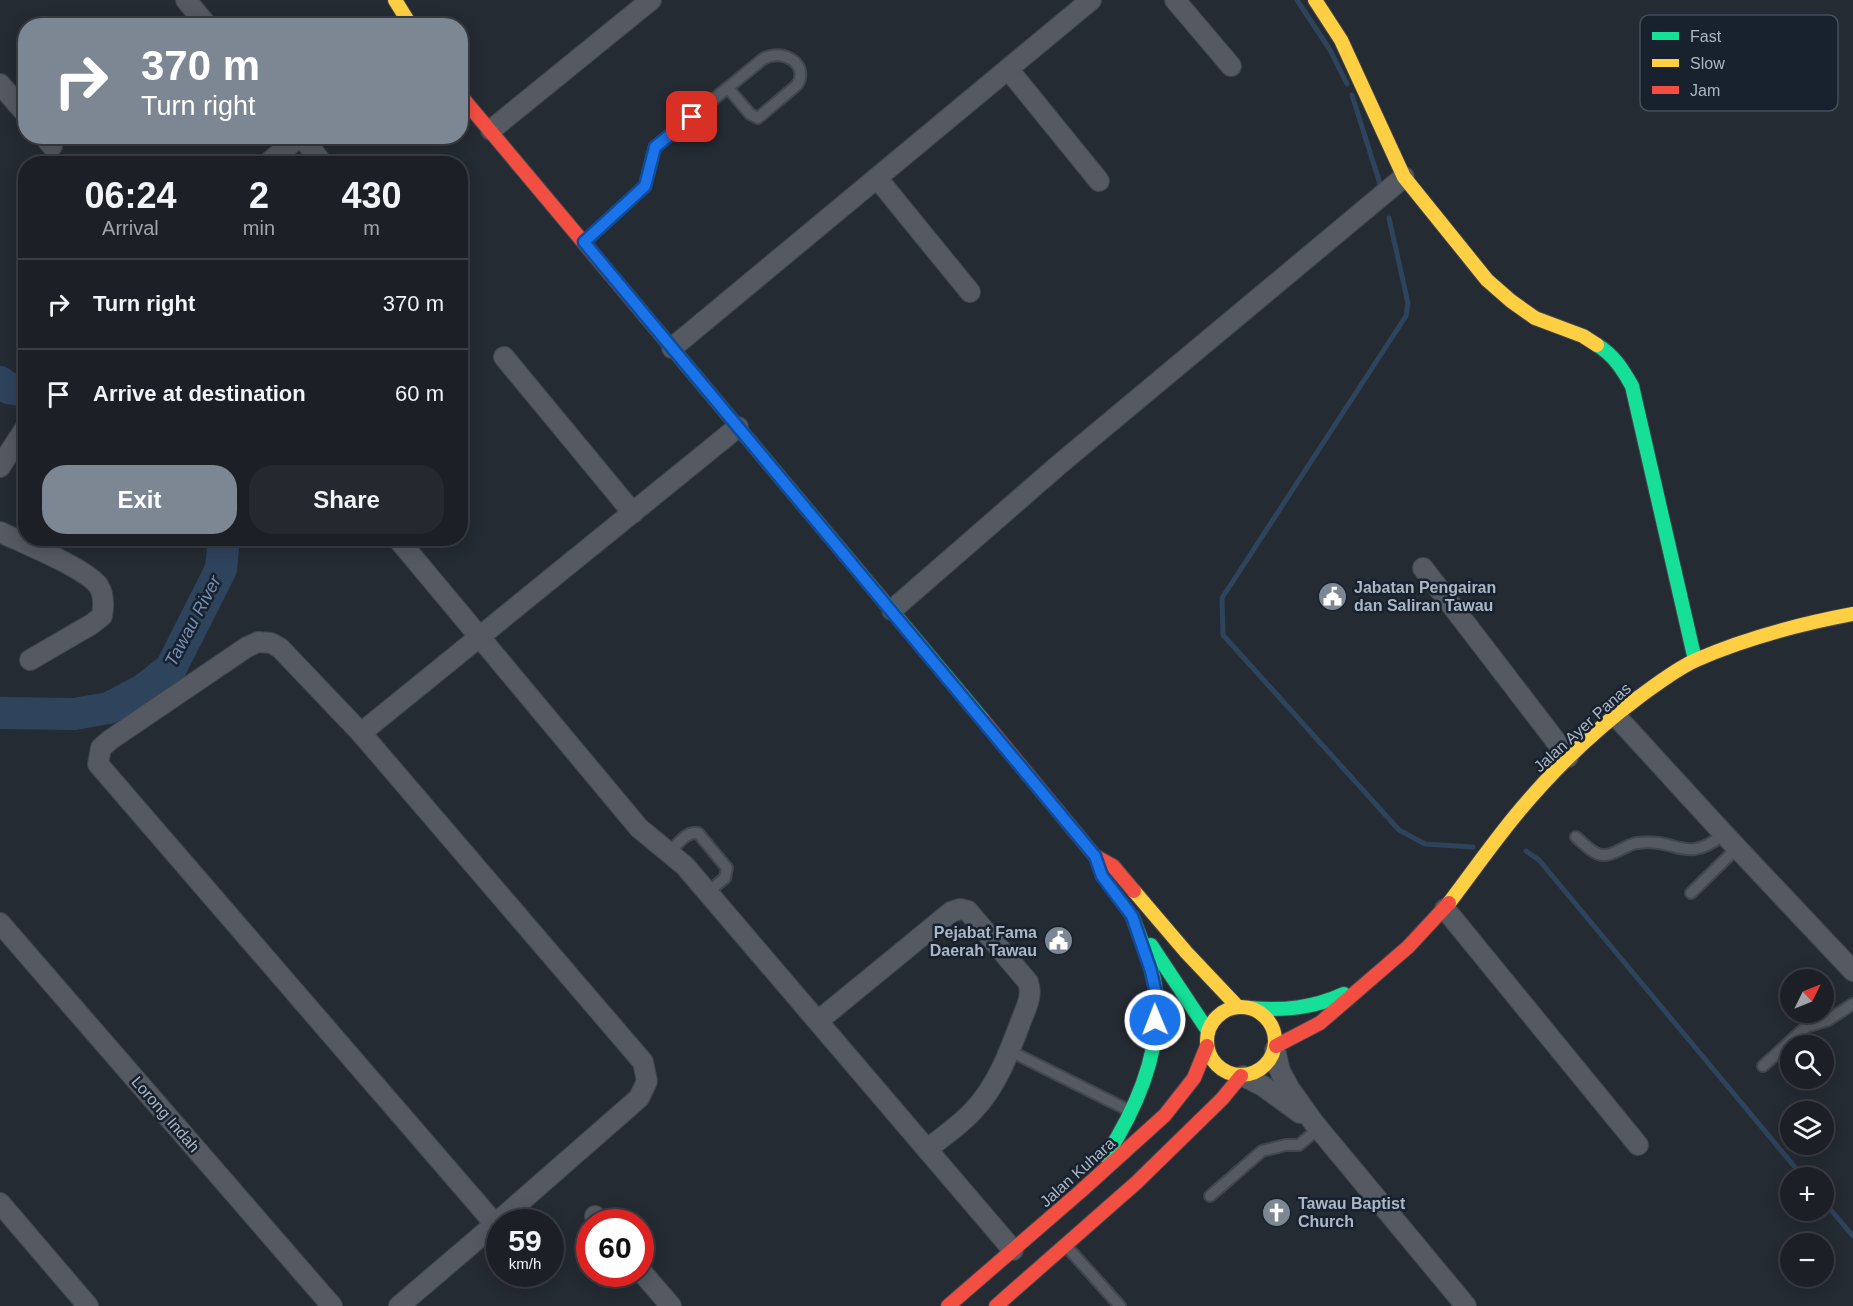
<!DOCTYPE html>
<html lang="en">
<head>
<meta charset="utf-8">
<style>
	:root { --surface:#1c2026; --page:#25282e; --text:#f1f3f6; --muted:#a0a3a7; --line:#3a3e43; --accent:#7d8693 }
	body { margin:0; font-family:Arial,sans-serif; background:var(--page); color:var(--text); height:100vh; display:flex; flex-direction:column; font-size:22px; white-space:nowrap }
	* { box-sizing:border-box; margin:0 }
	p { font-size:20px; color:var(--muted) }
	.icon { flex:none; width:33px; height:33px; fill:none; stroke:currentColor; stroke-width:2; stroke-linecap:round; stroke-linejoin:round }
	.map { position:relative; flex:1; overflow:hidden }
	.panel { position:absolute; left:18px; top:156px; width:450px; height:390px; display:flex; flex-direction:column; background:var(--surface); border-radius:24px; box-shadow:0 3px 15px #0003,0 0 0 2px var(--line) }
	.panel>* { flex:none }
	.top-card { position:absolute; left:18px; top:18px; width:450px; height:126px; border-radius:24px; box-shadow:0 3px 15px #0003,0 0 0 2px var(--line); background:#7d8693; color:#fff; overflow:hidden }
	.needle { width:39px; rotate:47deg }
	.tools { position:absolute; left:1780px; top:969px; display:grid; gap:12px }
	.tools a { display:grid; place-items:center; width:54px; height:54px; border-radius:50%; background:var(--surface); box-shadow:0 3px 15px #0003,0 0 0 2px var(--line); font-size:30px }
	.speed { position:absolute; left:486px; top:1209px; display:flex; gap:12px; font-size:30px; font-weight:700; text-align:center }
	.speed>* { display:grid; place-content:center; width:78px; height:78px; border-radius:50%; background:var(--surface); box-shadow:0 3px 15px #0003,0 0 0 2px var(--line); line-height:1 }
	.speed small { font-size:15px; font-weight:400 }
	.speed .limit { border:9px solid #d22; background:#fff; color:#111 }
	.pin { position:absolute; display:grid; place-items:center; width:51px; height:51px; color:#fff; margin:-26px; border-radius:12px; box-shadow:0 3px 9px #0006 }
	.me { position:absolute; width:66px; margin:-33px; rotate:359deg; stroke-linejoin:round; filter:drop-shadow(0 0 4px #0008) }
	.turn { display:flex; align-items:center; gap:21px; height:126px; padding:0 24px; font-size:27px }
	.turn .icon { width:78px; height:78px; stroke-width:2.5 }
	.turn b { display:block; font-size:42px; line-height:51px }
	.eta { display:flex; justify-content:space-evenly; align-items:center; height:102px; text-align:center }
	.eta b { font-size:36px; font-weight:700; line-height:42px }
	.primary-button { display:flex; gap:12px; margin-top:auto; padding:12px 24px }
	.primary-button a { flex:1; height:69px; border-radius:24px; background:var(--accent); color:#fff; font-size:24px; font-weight:700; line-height:69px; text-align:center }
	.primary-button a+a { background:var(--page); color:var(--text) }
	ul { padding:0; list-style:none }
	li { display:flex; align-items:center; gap:18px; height:90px; padding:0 24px; border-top:2px solid var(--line) }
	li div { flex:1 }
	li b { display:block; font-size:22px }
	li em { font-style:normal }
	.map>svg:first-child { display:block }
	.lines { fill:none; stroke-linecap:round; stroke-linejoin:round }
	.stream { stroke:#2e435c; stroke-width:5 }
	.river { stroke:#2e435c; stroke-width:32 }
	.lane-casing { stroke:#41464c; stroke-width:14 }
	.street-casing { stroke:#41464c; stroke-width:22 }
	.fast-casing { stroke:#41464c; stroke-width:16 }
	.slow-casing { stroke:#41464c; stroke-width:16 }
	.jam-casing { stroke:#41464c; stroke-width:16 }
	.lane { stroke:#545962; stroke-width:10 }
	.street { stroke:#545962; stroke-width:20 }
	.fast { stroke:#16e098; stroke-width:14 }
	.slow { stroke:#ffcf43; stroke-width:14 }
	.jam { stroke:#f24e42; stroke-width:14 }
	.route-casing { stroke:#114b97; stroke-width:15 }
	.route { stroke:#1a73e8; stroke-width:10 }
	.labels { text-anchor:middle; stroke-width:5; stroke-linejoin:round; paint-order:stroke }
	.poi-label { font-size:16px; font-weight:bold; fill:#acb7c6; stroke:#18212e; text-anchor:start }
	.street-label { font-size:16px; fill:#acb7c6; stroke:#18212e }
	.water-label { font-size:18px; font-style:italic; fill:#728eb1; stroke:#18212e }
	.key { fill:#18212e; stroke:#444e5c; stroke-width:1.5 }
	.key-label { font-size:16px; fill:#acb7c6 }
</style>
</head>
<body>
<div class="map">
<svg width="1853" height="1306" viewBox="0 0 1853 1306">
	<rect width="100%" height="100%" fill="#252b33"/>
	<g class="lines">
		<g class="stream">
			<path d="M1297,0L1330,50L1347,84"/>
			<path d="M1352,95L1380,184"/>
			<path d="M1389,218L1408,303L1406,316L1222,598L1223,635L1399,830L1425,844L1473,847"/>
			<path d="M1526,851L1539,860L1804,1178"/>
			<path d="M1824,1202L1853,1236"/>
		</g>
		<g class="river">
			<path d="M0,382L8,388L26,391"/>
			<path d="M0,713L74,714L109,708L143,690L171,668L221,569L224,538"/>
		</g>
		<defs>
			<g id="lane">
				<path d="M587,240L645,186L655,147L763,59C783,47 810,65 797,85L758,118L750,114L728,88"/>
				<path d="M1576,837C1582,842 1590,851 1598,854C1611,859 1624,845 1637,843C1677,837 1685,866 1724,834"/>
				<path d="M669,853C677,845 686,831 698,833L727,868L725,878L708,892"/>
				<path d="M1691,893L1737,848"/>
				<path d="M1010,1051L1130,1111"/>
				<path d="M1763,1066L1806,1027L1828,1020L1853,1004"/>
				<path d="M1210,1196L1262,1151L1286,1145H1299L1319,1128"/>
				<path d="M1068,1248L1120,1306"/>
			</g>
			<g id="street">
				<path d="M186,0L206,24"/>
				<path d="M1175,0L1231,66"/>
				<path d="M1008,69L1099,181"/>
				<path d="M0,84L26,114"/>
				<path d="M491,130L651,0"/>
				<path d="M44,136L52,146"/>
				<path d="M301,136L323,164"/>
				<path d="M267,164L300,136"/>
				<path d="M877,178L970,292"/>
				<path d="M672,348L1091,0"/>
				<path d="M504,357L633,513"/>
				<path d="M0,467L26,427"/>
				<path d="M0,532C23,543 83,567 98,585C104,594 104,605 102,616L92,624L30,660"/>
				<path d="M397,538L639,828L685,866L1013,1250"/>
				<path d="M1423,568L1568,757"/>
				<path d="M892,610L1061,463L1404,177"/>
				<path d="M258,642L271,643L280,648L361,733L643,1062L647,1081L639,1098L495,1224L98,764L101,748L110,740L247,647Z"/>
				<path d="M1615,715L1724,834L1853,971"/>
				<path d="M361,733L738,427"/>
				<path d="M1445,909L1638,1145"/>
				<path d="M0,923L332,1306"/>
				<path d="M818,1021L951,912L960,909L968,911L1028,982C1033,996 1026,1008 1021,1021C1009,1053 997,1086 973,1111C960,1125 943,1137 927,1149"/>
				<path d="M1275,1050L1280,1071L1289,1088L1314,1123L1466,1306"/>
				<path d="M1243,1076L1263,1086L1300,1113"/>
				<path d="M0,1203L88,1306"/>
				<path d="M595,1216L601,1222"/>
				<path d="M640,1270L671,1306"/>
				<path d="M399,1306L495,1224"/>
			</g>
			<g id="fast">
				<path d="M636,305L983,720"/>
				<path d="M1597,345C1614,355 1623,370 1632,386L1695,660"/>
				<path d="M1151,945L1208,1031"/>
				<path d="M1250,1008C1284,1011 1313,1008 1344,994"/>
				<path d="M1106,1156C1138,1106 1164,1047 1155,986C1151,962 1141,939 1132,916"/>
			</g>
			<g id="slow">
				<path d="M395,0L411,26"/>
				<path d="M1315,0L1341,40L1404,177L1487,280L1511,301L1535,318L1583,336L1597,345"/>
				<path d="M1134,891L1186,952L1238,1007"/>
				<path d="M1449,903C1471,874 1492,844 1515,816C1552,771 1593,731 1639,697C1657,684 1676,669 1696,660C1746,638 1800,624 1853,614"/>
				<circle cx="1241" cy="1041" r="34"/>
			</g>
			<g id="jam">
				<path d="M460,95L636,305"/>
				<path d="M983,720L1095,856L1113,866L1134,891"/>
				<path d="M1276,1046L1320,1023L1408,947L1449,903"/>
				<path d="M948,1306L1081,1191L1165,1115L1194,1078L1207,1046"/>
				<path d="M996,1306L1136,1183L1222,1099L1241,1076"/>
			</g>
		</defs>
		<use href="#lane" class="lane-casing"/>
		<use href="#street" class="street-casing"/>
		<use href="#fast" class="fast-casing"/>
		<use href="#slow" class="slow-casing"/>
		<use href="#jam" class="jam-casing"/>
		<use href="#lane" class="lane"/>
		<use href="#street" class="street"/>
		<use href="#fast" class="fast"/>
		<use href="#slow" class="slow"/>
		<use href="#jam" class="jam"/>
	</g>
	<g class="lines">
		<defs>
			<path id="route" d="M692,117L655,147L645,186L584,242L1095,856L1102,876L1132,916L1151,971L1156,994L1155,1020"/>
		</defs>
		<use href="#route" class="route-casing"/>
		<use href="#route" class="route"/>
	</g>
	<defs>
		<symbol id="civic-disc" viewBox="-11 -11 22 22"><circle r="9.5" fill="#7d8693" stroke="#18212e"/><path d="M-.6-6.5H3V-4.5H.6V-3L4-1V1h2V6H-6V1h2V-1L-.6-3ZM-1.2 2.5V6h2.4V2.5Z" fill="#fff"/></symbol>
		<symbol id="church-disc" viewBox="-11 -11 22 22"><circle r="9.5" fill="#7d8693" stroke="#18212e"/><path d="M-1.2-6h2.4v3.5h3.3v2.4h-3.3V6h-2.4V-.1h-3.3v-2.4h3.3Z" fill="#fff"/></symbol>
	</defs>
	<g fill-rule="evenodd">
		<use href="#civic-disc" x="1316" y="580" width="33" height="33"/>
		<use href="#civic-disc" x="1042" y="924" width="33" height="33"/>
		<use href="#church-disc" x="1260" y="1196" width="33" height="33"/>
	</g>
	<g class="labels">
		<g class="poi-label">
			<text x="1354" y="593">Jabatan Pengairan<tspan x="1354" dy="18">dan Saliran Tawau</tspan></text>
			<text x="1037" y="938" text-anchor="end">Pejabat Fama<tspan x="1037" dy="18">Daerah Tawau</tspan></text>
			<text x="1298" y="1209">Tawau Baptist<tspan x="1298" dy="18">Church</tspan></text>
		</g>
		<g class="street-label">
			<text transform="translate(1582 727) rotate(-42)" y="6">Jalan Ayer Panas</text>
			<text transform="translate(166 1114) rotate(49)" y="6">Lorong Indah</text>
			<text transform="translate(1077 1172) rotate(-42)" y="6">Jalan Kuhara</text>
		</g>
		<g class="water-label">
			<text transform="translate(193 621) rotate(-62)" y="6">Tawau River</text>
		</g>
	</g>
	<rect x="1640" y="15" width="198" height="96" rx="9" class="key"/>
	<rect x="1652" y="32" width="27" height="8" fill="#16e098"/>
	<rect x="1652" y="59" width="27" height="8" fill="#ffcf43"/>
	<rect x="1652" y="86" width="27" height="8" fill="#f24e42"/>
	<g class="key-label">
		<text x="1690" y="42">Fast</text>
		<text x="1690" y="69">Slow</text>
		<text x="1690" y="96">Jam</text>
	</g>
</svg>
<div class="tools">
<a><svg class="needle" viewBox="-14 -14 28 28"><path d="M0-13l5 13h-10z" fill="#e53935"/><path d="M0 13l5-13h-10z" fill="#a0a3a7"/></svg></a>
<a><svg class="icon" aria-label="search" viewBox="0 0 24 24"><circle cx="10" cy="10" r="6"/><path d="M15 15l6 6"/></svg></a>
<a><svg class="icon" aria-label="layers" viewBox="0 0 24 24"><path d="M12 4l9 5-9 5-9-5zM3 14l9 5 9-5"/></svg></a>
<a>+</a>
<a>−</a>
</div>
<div class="speed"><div>59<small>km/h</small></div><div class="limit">60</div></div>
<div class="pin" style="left:692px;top:117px;background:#d93025"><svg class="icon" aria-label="arrive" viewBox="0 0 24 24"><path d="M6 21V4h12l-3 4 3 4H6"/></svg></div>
<svg class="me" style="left:1155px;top:1020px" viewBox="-20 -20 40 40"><circle r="17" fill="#1a73e8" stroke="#fff" stroke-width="3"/><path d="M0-11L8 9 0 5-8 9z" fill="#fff"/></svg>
<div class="top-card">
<div class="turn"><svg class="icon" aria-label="right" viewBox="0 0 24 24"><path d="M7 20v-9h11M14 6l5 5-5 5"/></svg><div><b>370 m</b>Turn right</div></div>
</div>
<section class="panel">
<div class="eta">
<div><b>06:24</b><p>Arrival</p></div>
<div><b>2</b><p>min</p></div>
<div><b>430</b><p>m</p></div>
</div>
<ul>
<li><svg class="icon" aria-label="right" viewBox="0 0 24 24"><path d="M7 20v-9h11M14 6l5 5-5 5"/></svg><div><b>Turn right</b></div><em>370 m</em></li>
<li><svg class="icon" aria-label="arrive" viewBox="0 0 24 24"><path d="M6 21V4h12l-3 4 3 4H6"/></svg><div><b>Arrive at destination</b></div><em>60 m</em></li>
</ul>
<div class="primary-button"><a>Exit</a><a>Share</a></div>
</section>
</div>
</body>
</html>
